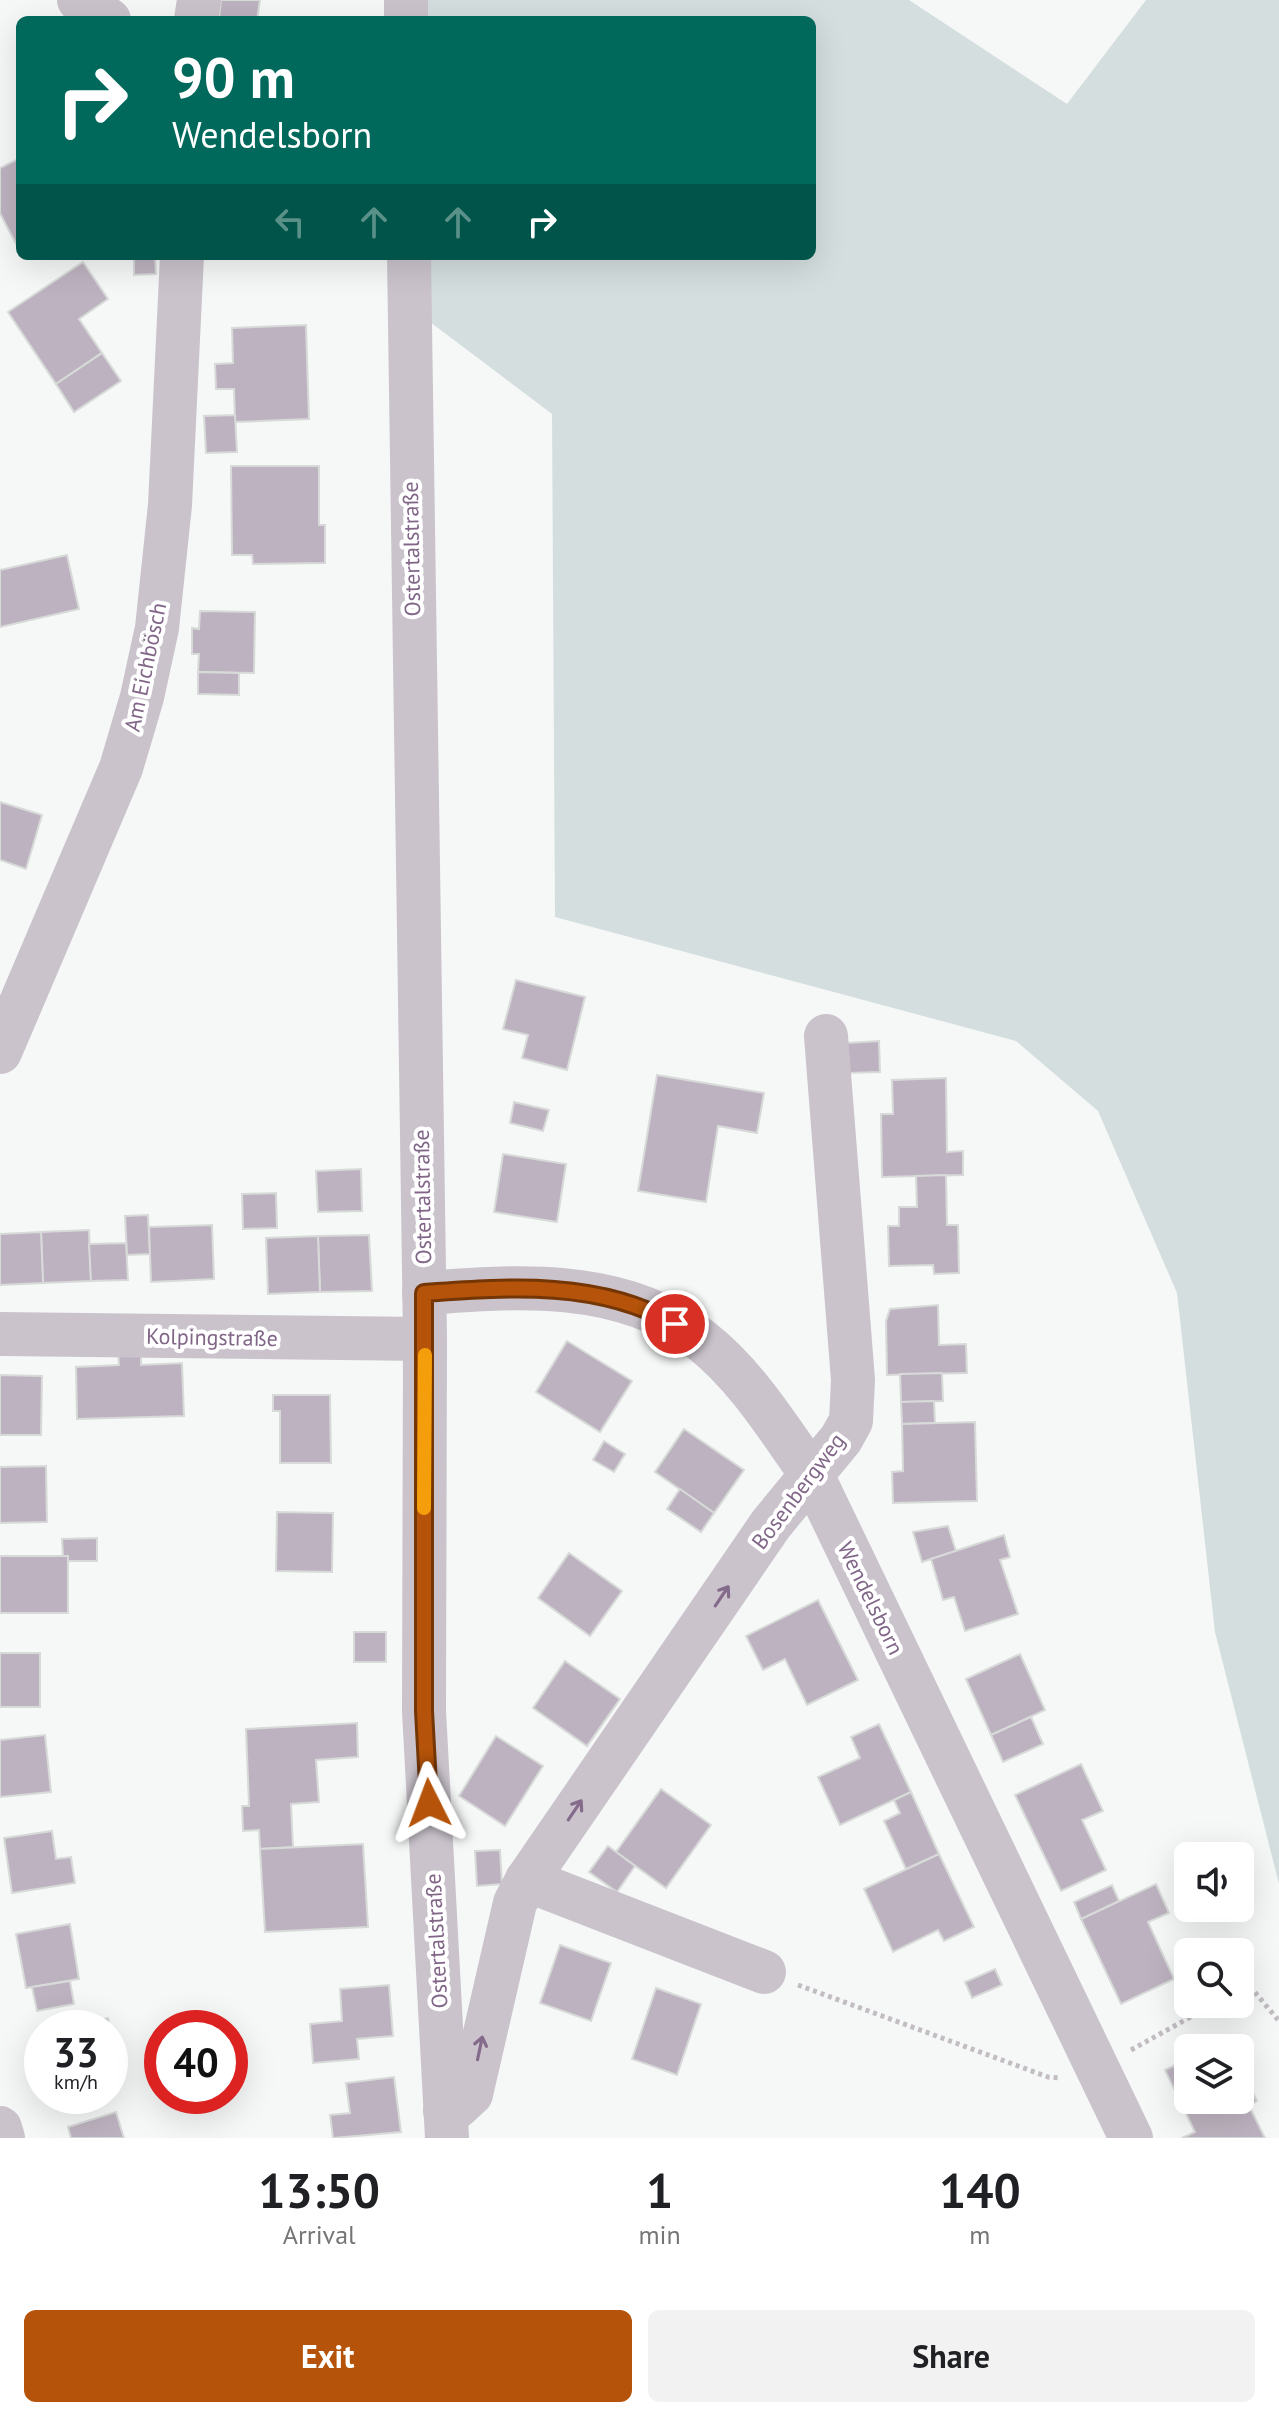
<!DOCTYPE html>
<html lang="en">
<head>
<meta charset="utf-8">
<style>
	:root { --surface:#fff; --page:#f2f2f2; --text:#202124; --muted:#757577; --accent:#b45309 }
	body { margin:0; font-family:"PT Sans",sans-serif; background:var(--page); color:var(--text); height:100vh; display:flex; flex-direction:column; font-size:30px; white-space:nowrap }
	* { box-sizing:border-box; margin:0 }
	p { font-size:26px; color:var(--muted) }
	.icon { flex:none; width:44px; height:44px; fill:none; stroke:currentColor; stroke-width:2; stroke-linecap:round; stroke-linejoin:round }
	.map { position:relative; height:2138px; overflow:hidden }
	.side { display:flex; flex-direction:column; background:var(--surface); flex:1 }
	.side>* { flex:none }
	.hud { position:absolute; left:16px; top:16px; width:800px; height:244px; border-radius:12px; box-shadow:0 8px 32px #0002; background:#00695c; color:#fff; overflow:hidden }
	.buttons { position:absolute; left:1174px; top:1842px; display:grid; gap:16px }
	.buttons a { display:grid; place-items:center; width:80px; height:80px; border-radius:12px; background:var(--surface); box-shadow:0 8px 32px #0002; font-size:40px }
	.speed { position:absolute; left:24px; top:2010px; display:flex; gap:16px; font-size:40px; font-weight:700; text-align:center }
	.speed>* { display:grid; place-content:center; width:104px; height:104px; border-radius:50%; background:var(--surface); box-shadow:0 8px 32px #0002; line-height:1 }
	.speed small { font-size:20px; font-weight:400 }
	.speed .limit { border:12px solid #d22; background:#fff; color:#111 }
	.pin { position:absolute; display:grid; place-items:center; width:68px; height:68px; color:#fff; margin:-34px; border:4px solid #fff; border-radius:50%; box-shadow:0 2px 8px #0007 }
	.me { position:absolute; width:88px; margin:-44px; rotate:357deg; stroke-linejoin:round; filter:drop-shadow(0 0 6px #0008) }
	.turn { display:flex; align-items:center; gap:28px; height:168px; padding:0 24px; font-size:36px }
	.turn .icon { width:104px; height:104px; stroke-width:2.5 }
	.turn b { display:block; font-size:56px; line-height:68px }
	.lanes { display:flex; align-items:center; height:76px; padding:0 24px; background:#0003; justify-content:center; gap:40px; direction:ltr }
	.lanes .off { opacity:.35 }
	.eta { display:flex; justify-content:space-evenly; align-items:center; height:136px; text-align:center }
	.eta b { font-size:48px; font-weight:700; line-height:56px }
	.cta { display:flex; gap:16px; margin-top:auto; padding:16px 24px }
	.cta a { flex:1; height:92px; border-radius:12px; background:var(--accent); color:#fff; font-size:32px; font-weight:700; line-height:92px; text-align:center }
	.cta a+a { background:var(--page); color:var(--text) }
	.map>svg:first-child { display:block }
	.green { fill:#d4dede }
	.building { fill:#bdb3c0; stroke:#d8dad9; stroke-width:2 }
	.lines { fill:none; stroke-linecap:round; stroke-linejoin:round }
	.path { stroke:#c2bdc3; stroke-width:5; stroke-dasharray:4 4; stroke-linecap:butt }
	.minor { stroke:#cac3cc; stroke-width:44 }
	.oneway { stroke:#856b8b }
	.route-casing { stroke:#753606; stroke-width:20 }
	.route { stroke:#b45309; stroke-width:14 }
	.slow { stroke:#f59e0b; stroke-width:14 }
	.labels { text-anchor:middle; stroke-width:8; stroke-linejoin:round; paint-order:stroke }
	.street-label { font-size:22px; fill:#816688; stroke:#fff }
</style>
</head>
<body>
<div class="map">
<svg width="1279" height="2138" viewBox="0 0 1279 2138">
	<rect width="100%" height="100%" fill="#f6f8f7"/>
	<path class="green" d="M420,0H909L1067,104L1146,0H1279V1884L1215,1632L1177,1293L1098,1111L1016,1041L555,917L552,414L430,322L428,256H812V20H420Z"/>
	<g class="building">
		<path d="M221,0H260L257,20H219Z"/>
		<path d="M20,158V241L16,244L0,213V168Z"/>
		<path d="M134,256H155L156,274L134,275Z"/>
		<path d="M83,262L108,299L79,319L102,353L56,384L8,312Z"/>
		<path d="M306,325L309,419L235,422L234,389H216L215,364L233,363L232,328Z"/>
		<path d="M102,353L121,381L74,412L56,384Z"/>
		<path d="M235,415L237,452L206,453L204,416Z"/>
		<path d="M231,466H319V525H325V563L253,564L252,555H232Z"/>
		<path d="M67,555L79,609L0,627V570Z"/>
		<path d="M200,611L255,612L254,673L198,672L199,654H192V628L199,629Z"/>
		<path d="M198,672L239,673V695L198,694Z"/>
		<path d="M0,802L42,815L26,869L0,860Z"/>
		<path d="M516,980L585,997L567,1070L522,1058L528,1035L503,1029Z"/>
		<path d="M879,1041L880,1072L847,1073V1043Z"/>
		<path d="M657,1075L764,1093L757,1133L718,1126L706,1202L638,1191Z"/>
		<path d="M946,1078L947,1152L963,1151V1175L882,1177L881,1114H893L892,1080Z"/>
		<path d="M514,1102L549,1110L543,1131L510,1123Z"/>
		<path d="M503,1154L566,1164L557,1222L494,1212Z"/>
		<path d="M361,1169L362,1211L318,1212L316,1171Z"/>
		<path d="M946,1175L947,1225H958L959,1273L934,1274L933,1265L889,1266L888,1226H899V1207H917L916,1176Z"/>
		<path d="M276,1193L277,1228L243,1229L242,1194Z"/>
		<path d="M148,1215L150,1254L127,1255L125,1216Z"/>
		<path d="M212,1225L214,1279L151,1282L149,1227Z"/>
		<path d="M89,1230L91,1281L43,1283L41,1232Z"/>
		<path d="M41,1232L43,1283L0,1285V1234Z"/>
		<path d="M369,1235L372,1291L320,1292L318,1236Z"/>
		<path d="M318,1236L320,1292L268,1294L266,1238Z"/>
		<path d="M126,1243L128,1280L91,1281L89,1244Z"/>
		<path d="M938,1305L939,1345L966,1344L967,1373L887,1375L886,1321L890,1309Z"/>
		<path d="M567,1341L632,1381L600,1432L536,1392Z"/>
		<path d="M141,1350V1365L182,1363L184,1416L77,1419L76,1367L119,1365L118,1351Z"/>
		<path d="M942,1373L943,1401L901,1402L900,1374Z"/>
		<path d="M0,1375L42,1376L41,1435H0Z"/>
		<path d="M273,1395H330L331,1463H280V1411H273Z"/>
		<path d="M934,1401L935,1423L902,1424L901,1402Z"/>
		<path d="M975,1422L977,1501L893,1503L892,1472L903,1471L902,1424Z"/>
		<path d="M684,1429L744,1470L714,1513L655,1472Z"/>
		<path d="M604,1441L625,1454L614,1472L593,1460Z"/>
		<path d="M46,1466L47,1522L0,1523V1467Z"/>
		<path d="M680,1489L714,1513L701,1532L667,1509Z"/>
		<path d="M277,1512L333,1513L332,1572L276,1571Z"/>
		<path d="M948,1526L956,1551L922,1562L913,1532Z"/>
		<path d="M1004,1535L1010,1557L1000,1560L1018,1614L965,1631L954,1597L943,1600L931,1559Z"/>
		<path d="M97,1538V1561H68V1556H63L62,1539Z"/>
		<path d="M569,1553L622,1591L590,1636L538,1598Z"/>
		<rect x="0" y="1556" width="68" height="57"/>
		<path d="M818,1600L858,1680L807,1705L785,1659L763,1670L746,1636Z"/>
		<rect x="354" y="1632" width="32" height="30"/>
		<rect x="0" y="1653" width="40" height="54"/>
		<path d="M1020,1654L1045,1710L991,1735L966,1679Z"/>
		<path d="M565,1661L620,1699L587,1746L533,1708Z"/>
		<path d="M1031,1717L1043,1744L1003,1762L991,1735Z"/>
		<path d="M357,1723L358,1757L316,1760L319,1802L291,1804L293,1847L260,1849L259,1830L243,1831L242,1806H249L246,1729Z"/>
		<path d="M879,1724L911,1792L840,1825L818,1777L860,1758L851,1737Z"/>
		<path d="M45,1735L51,1792L0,1797V1740Z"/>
		<path d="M496,1736L543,1766L505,1826L459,1796Z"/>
		<path d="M1081,1764L1103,1811L1082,1820L1106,1870L1061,1891L1015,1795Z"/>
		<path d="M661,1789L711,1825L666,1888L616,1852Z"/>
		<path d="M911,1792L939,1854L906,1869L884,1821L900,1813L894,1800Z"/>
		<path d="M52,1831L56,1859L71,1857L75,1883L12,1893L4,1838Z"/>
		<path d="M363,1844L368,1927L265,1932L260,1849Z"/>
		<path d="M608,1846L635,1866L617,1892L589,1872Z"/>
		<path d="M500,1850L502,1884L477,1886L475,1851Z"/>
		<path d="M939,1854L974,1927L944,1941L938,1930L893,1952L864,1889Z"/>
		<path d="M1156,1884L1169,1913L1148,1922L1174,1979L1121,2004L1081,1919Z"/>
		<path d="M1112,1885L1119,1901L1081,1919L1074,1902Z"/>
		<path d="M70,1924L79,1979L26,1988L16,1934Z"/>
		<path d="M560,1945L611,1963L591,2021L540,2003Z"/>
		<path d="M995,1969L1002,1985L972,1998L965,1982Z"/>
		<path d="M70,1981L74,2004L37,2011L32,1987Z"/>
		<path d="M389,1985L393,2036L357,2039L359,2059L313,2063L310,2024L342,2021L340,1989Z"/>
		<path d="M656,1988L701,2004L677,2075L632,2059Z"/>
		<path d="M108,2018L115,2049L110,2050V2028H64Z"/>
		<path d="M42,2033V2071L34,2035Z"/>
		<path d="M1188,2059V2100H1240V2067L1257,2101L1249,2106L1265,2138H1182L1195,2132L1165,2070Z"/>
		<path d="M394,2077L401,2132L333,2138L330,2115L350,2113L346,2083Z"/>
		<path d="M116,2112L124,2138H71L68,2127Z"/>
	</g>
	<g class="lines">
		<g class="path">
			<path d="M798,1985L1048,2077L1060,2078"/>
			<path d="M1240,1990H1253L1279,2021"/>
			<path d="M1131,2050L1214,2004"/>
		</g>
		<g class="minor">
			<path d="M79,0L109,20"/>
			<path d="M406,0V20"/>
			<path d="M196,20L199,0"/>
			<path d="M409,256L425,1339L424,1711L447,2138"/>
			<path d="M0,1052L121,768L142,697L157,628L170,505L182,256"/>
			<path d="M424,1293C516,1286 623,1278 701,1340C747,1376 779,1429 813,1477L1131,2138"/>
			<path d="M0,1334L425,1339"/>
			<path d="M527,1880L764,1972"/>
			<path d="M445,2111L457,2107L471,2094L515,1903L527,1880L771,1524L841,1439L851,1421L853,1380L826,1036"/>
			<path d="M0,2128L3,2138"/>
		</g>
	</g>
	<defs><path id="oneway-shaft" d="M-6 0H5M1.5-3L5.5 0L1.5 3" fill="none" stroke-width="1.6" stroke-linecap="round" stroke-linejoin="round" transform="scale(2)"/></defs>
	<g class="oneway">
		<use href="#oneway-shaft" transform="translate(722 1596) rotate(-56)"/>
		<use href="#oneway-shaft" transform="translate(575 1810) rotate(-56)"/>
		<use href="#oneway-shaft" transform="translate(480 2048) rotate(-78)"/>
	</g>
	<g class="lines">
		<defs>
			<path id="route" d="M429,1803L424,1711V1293C509,1287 599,1280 675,1324"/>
		</defs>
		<use href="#route" class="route-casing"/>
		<use href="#route" class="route"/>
		<path class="slow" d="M424,1508L425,1355"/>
	</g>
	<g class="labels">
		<g class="street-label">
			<text transform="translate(411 549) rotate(-91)" y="8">Ostertalstraße</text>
			<text transform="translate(145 667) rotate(-78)" y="8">Am Eichbösch</text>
			<text transform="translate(422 1197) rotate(-91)" y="8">Ostertalstraße</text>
			<text transform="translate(212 1337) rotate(1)" y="8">Kolpingstraße</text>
			<text transform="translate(798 1491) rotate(-53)" y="8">Bosenbergweg</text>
			<text transform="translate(871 1598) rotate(64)" y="8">Wendelsborn</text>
			<text transform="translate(436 1941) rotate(-93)" y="8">Ostertalstraße</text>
		</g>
	</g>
</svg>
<div class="buttons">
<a><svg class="icon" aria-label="sound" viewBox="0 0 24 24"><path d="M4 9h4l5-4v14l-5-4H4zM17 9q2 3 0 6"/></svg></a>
<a><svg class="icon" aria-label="search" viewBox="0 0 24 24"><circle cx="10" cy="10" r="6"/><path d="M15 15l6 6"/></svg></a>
<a><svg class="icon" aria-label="layers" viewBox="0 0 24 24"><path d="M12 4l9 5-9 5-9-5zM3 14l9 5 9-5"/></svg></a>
</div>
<div class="speed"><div>33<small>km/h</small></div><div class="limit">40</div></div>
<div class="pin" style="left:675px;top:1324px;background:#d93025"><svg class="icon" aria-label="arrive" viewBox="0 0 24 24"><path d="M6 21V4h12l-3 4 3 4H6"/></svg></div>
<svg class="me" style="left:429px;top:1803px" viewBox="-20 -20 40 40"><path d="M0-17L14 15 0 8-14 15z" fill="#b45309" stroke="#fff" stroke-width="4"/></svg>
<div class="hud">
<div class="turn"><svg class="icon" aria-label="right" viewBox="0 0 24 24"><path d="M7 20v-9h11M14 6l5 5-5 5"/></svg><div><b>90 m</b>Wendelsborn</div></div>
<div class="lanes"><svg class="icon off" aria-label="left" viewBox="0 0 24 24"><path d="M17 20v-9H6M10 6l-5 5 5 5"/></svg><svg class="icon off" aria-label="ahead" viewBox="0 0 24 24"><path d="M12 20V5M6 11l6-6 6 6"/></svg><svg class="icon off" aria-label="ahead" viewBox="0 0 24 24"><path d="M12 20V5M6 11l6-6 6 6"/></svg><svg class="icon" aria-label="right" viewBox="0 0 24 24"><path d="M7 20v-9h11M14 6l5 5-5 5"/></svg></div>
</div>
</div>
<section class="side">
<div class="eta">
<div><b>13:50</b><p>Arrival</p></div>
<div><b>1</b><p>min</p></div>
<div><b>140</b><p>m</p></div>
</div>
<div class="cta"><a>Exit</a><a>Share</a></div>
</section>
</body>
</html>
